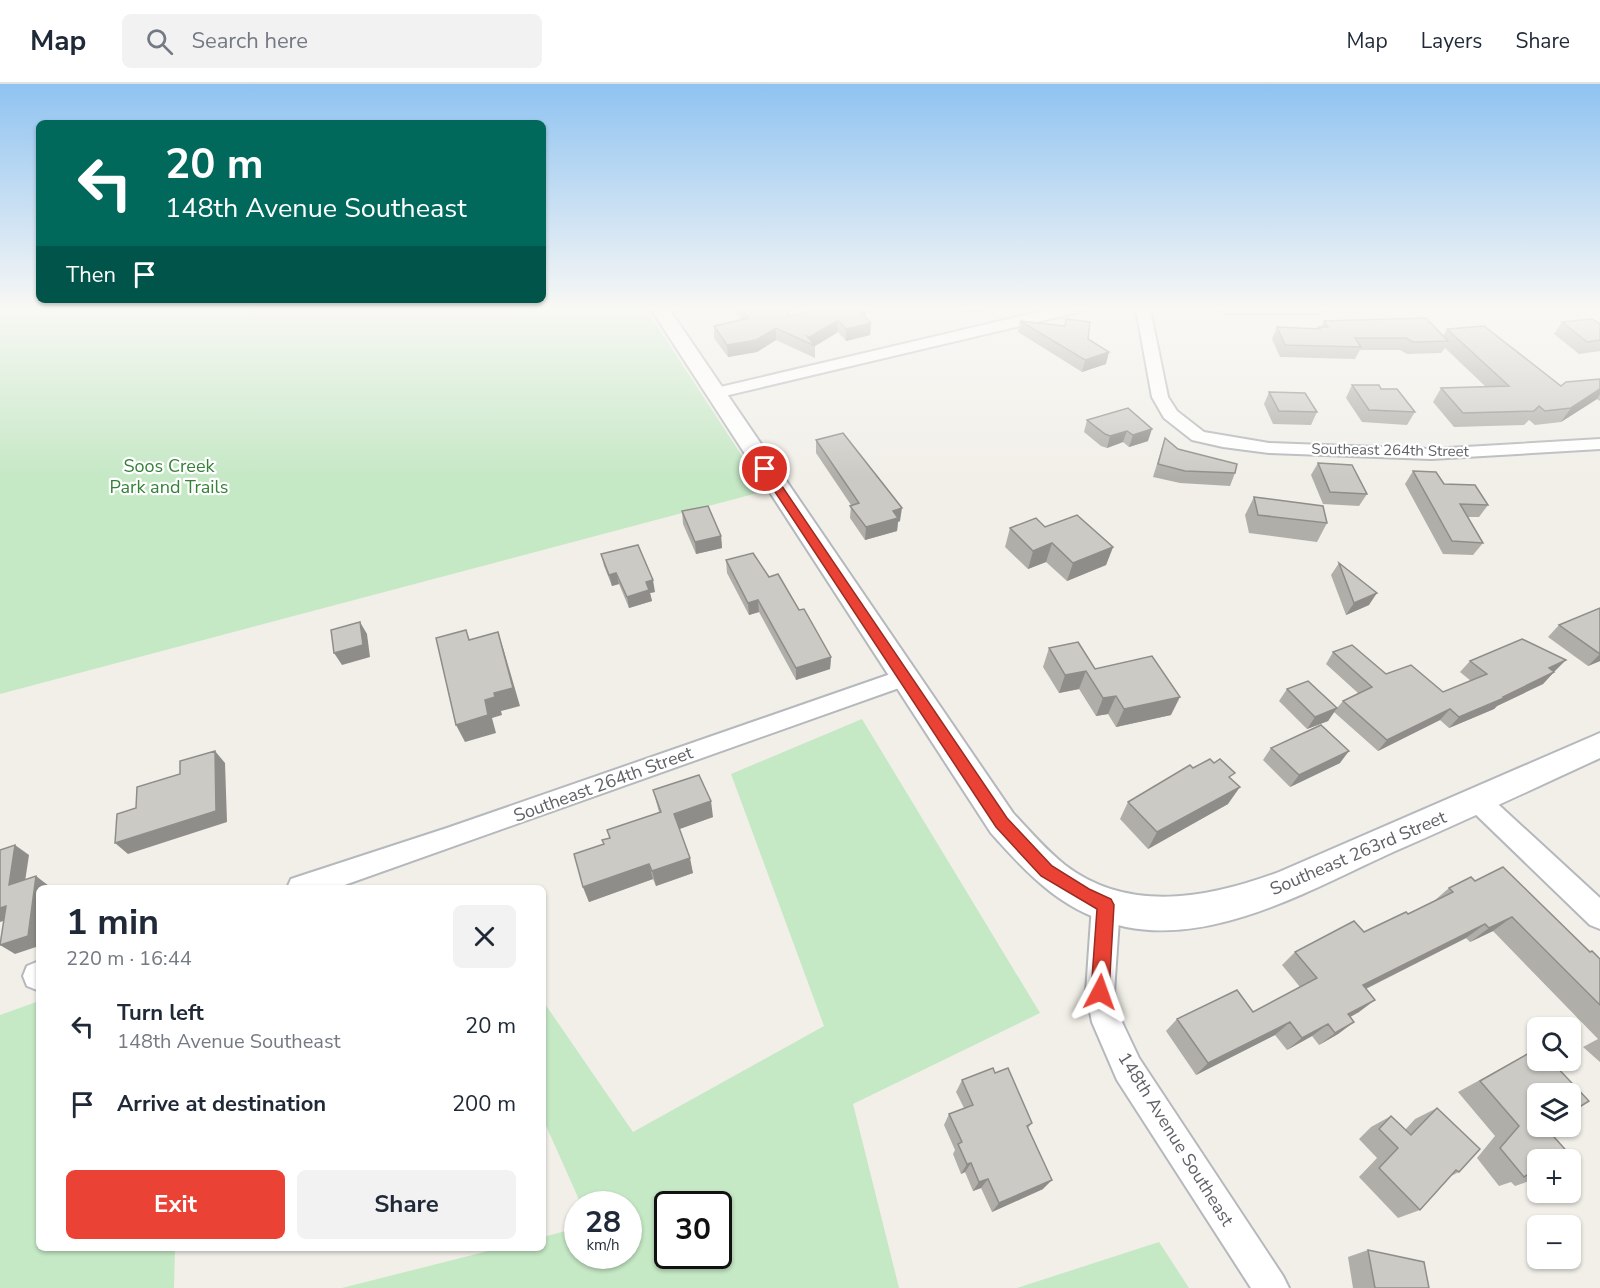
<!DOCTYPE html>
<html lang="en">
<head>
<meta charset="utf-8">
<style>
	:root { --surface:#fff; --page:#f2f2f3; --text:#1f2937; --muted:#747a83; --line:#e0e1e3; --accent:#ea4335 }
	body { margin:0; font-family:"Nunito Sans",sans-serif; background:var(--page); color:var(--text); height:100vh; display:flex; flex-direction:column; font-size:22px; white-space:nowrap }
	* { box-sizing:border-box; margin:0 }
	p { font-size:20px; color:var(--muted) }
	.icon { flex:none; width:33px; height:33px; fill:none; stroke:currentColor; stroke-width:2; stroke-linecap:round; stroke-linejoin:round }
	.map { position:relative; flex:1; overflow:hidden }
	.details { position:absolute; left:36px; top:801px; width:510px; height:366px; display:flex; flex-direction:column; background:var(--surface); border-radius:9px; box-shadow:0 2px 4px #0004 }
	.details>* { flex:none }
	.hud { position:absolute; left:36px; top:36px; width:510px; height:183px; border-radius:9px; box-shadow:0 2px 4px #0004; background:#00695c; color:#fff; overflow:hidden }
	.controls { position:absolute; left:1527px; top:933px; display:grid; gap:12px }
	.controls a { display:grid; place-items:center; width:54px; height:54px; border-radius:9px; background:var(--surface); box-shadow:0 2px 4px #0004; font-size:30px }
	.speed { position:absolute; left:564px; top:1107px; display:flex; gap:12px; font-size:30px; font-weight:700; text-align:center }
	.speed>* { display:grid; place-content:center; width:78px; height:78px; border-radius:50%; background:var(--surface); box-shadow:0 2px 4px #0004; line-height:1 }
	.speed small { font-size:15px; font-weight:400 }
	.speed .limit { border:3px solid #111; border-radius:9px; background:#fff; color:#111 }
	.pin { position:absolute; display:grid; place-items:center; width:51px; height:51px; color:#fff; margin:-26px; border:3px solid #fff; border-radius:50%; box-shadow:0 2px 6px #0007 }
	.me { position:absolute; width:66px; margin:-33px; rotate:4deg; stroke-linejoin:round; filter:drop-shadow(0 0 4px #0008) }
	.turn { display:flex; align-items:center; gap:21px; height:126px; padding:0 30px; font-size:27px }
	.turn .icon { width:78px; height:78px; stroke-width:2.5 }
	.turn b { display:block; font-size:42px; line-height:51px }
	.then { display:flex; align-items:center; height:57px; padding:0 30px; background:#0003; gap:12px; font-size:22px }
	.round { display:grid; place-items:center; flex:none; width:63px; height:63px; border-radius:9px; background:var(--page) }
	.overview { display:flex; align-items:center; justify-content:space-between; height:102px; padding:0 30px }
	h1 { font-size:36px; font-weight:700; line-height:45px }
	.primary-button { display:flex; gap:12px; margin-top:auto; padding:12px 30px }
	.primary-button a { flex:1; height:69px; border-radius:9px; background:var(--accent); color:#fff; font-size:24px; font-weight:700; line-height:69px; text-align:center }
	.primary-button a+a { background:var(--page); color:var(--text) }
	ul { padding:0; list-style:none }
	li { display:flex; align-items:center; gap:18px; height:78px; padding:0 30px }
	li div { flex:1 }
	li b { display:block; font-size:22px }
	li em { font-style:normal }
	header { display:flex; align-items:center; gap:36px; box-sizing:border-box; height:84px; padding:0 30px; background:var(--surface); border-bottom:2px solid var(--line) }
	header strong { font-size:28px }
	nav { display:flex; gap:33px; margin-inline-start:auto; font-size:21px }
	.search { width:420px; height:54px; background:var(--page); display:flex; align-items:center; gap:15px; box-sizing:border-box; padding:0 21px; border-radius:9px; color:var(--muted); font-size:22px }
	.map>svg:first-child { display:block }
	.green { fill:#c5e8c5; fill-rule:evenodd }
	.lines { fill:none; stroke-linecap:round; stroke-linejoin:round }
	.minor-casing { stroke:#b5b8bc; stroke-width:4 }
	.tertiary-casing { stroke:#b5b8bc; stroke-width:4 }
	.minor { fill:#fff; fill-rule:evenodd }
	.tertiary { fill:#fff; fill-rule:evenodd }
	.wall { fill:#afaea9 }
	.shaded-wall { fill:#8f8d8a }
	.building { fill:#cccac5; stroke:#8f8d8a; stroke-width:1.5 }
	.route { fill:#ea4335; stroke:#982c22; stroke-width:1.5 }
	.labels { text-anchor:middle; stroke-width:4.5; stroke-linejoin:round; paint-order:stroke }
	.far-street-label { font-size:15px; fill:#5f6368; stroke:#fff }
	.park-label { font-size:18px; fill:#348238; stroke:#fff }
	.street-label { font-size:18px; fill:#5f6368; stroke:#fff }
</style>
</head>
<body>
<header>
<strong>Map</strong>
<div class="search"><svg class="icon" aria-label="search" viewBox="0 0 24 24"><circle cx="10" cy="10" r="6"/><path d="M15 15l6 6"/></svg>Search here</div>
<nav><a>Map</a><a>Layers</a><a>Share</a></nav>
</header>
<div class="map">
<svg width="1600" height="1204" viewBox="0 0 1600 1204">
	<rect width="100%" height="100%" fill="#f1efe8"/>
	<g class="green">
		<path d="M0,225H646L765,407L0,610Z"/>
		<path d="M862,635L1040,929L853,1020L899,1204H342L500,1164H543V1153L577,1144L578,1172H628V1120H581L543,1035V917L633,1048L824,942L731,690ZM668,1120H718V1172H668Z"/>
		<path d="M39,917V1164H175L174,1204H0V931Z"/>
		<path d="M1159,1158L1189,1204H1017Z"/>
	</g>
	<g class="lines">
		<defs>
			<g id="minor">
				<path d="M1082,225L1075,229L716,314L708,309L716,304L1047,226Z"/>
				<path d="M1136,225H1150L1168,313L1177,327L1204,348L1269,359L1431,365L1600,355V365L1431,375L1269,369L1223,363L1192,356L1164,334L1152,313Z"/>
				<path d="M1220,225H1323L1316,229H1227Z"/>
				<path d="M905,585L913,587L916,593L913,599L336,804H287L291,795L300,792L447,744Z"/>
				<path d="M1478,706L1487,710L1600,814V845L1590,841L1469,724L1466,717L1469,710Z"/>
				<path d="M1106,808L1116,812L1120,821L1114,908L1121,936L1139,974L1283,1192L1289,1204H1251L1117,996L1092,938L1086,908L1092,821L1096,812Z"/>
				<path d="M39,877V905L37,906L27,902L23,892L27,882Z"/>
			</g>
			<path id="tertiary" d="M651,225H669L1013,729C1030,747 1046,766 1065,781C1129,830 1209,814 1279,788L1600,649V674C1531,706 1462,738 1393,768C1314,804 1216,861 1126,843C1065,830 1030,793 991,749Z"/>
		</defs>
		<use href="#minor" class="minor-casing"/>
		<use href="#tertiary" class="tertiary-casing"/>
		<use href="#minor" class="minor"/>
		<use href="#tertiary" class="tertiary"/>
	</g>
	<g class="wall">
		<path d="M733,225H784L790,232L822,225H866V230L864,231L871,239L870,251L846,257L838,248L815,262V274L776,256L757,268L728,273L714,254V242L742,236Z"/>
		<path d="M965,225H985L984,229L965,228Z"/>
		<path d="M1066,235L1088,255L1106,280L1082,288L1018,248L1020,237L1065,242Z"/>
		<path d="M1324,237L1443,252L1447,245L1561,302L1600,295V317L1597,315L1561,338L1535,341L1529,336L1524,341L1454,343L1433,318L1441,304L1486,303L1445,264L1441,269L1407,270L1400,266H1360L1355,275L1280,273L1272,255L1277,243L1317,245L1318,243H1321Z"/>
		<path d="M1562,238L1600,240V267L1579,270L1554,250Z"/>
		<path d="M1352,301L1381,305L1415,328L1407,341L1362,338L1346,314Z"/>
		<path d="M1269,308L1317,328L1311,341L1273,340L1264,320Z"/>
		<path d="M1128,324L1148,357L1129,363L1123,358L1107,364L1101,362L1084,348L1087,336Z"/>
		<path d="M1165,354L1178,365L1235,389L1230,402L1180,399L1153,393Z"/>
		<path d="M816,356L900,437L898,438L897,447L865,456L850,434L851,421L816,369Z"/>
		<path d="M1318,379L1367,410L1359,422L1323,420L1311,391Z"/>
		<path d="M1413,387L1488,421L1479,433H1468L1483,459L1473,471L1443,470L1405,400Z"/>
		<path d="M1254,413L1327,439L1317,458L1249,449L1245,431Z"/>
		<path d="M682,427L721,452L722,464L696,470L683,440Z"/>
		<path d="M1045,443L1113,463L1106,481L1067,497L1046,478L1028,485L1005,463L1010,444Z"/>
		<path d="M601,470L655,508L650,509L652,517L629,524L619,500L612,502L604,482Z"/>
		<path d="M726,476L769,493L799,526L831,573L830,585L796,596L759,528L749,531L727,489Z"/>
		<path d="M1339,479L1369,521L1346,531L1331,491Z"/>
		<path d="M1600,524V577L1588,582L1548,553L1559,541Z"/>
		<path d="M1049,564L1095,585L1171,631L1116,643L1108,630L1096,632L1079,605L1059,609L1043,583Z"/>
		<path d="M1333,568L1386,590L1443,608L1471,597L1460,588L1470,577L1554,588L1543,600L1497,622L1494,625L1449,644L1440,636L1378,667L1334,628L1328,637L1307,645L1279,617L1287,605L1337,624L1343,617L1358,609L1326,580Z"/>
		<path d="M1271,664L1340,679L1290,703L1263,676Z"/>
		<path d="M1193,684L1231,695L1228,720L1148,765L1120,735L1128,718Z"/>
		<path d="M653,706L713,733L679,745L693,789L656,802L653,795L589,818L583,803L610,754L659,728Z"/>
		<path d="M1475,797L1600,875V978L1583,963L1598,955L1493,847L1470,858L1466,854L1366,905L1359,928L1350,933L1354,938L1338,950L1319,961L1312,952L1287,966L1275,951L1196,991L1166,947L1177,935L1253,928L1300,903L1282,881L1295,868L1364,848L1408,830L1434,817L1449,804Z"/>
		<path d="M1538,964L1546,1044L1538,1076V1094L1515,1102L1511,1098L1499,1102L1477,1074L1495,1052L1458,1008Z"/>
		<path d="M995,989L1032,1039L1028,1044L1043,1105L992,1128L981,1104L973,1107L965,1088L961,1090L953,1070L955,1066L944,1041L949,1030L964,1024L956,1008L962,996Z"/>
		<path d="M1437,1024L1459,1088L1451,1092L1420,1126L1398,1134L1359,1093L1377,1074L1359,1055L1371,1043L1391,1032L1405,1046L1415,1035Z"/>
		<path d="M1368,1166L1429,1204H1353L1348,1173Z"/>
	</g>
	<g class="shaded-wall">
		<path d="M857,225H866V230L856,236Z"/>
		<path d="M838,236V248L815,262L810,259V253Z"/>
		<path d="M871,239L870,251L846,257V245Z"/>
		<path d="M776,244V256L757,268L728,273L727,261Z"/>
		<path d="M1109,268L1106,280L1082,288L1085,276Z"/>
		<path d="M1600,305V310L1597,315L1561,338L1571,324Z"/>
		<path d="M1152,345L1148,357L1129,363L1133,351Z"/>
		<path d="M1127,347L1123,358L1107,364L1110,352Z"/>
		<path d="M902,424L900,437L898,438L897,447L865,456L866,443L893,427Z"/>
		<path d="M721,452L722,464L696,470L695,458Z"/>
		<path d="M1052,459L1046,478L1028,485L1033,467Z"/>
		<path d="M1113,463L1106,481L1067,497L1073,479Z"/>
		<path d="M616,489L619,500L612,502L609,491Z"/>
		<path d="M653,496L655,508L650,509L652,517L629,524L627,513L646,498Z"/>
		<path d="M1377,509L1369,521L1346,531L1354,519Z"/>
		<path d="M758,516L759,528L749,531L748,519Z"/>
		<path d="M360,538L367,550L370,573L342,581L334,569Z"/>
		<path d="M498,548L504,567L520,622L501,627L502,631L492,634L496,649L465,658L456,641L494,609Z"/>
		<path d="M1600,570V577L1588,582Z"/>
		<path d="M831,573L830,585L796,596V584Z"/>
		<path d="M1566,576L1554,588L1549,584Z"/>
		<path d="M1086,587L1079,605L1059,609L1065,591Z"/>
		<path d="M1554,588L1543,600L1497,622L1494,625L1449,644L1459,633Z"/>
		<path d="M1116,612L1108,630L1096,632L1103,614Z"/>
		<path d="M1180,613L1171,631L1116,643L1124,625Z"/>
		<path d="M1337,624L1328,637L1307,645L1315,633Z"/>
		<path d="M1450,625L1440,636L1378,667L1387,656Z"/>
		<path d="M215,667L225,679L227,738L128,770L115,759Z"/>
		<path d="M1349,667L1340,679L1290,703L1299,691Z"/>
		<path d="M1240,703L1228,720L1148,765L1157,748Z"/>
		<path d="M711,717L713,733L677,746L674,730Z"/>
		<path d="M15,761L29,771L23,811L9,801Z"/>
		<path d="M690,774L693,789L656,802L652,787Z"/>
		<path d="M649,780L653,795L589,818L583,803Z"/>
		<path d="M36,792L49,802V804H39V862L15,870L0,861Z"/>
		<path d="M6,822L20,832L0,838V824Z"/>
		<path d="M1512,833L1493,847L1470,858L1489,844Z"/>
		<path d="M1485,840L1466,854L1347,914L1363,901Z"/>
		<path d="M1375,916L1359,928L1332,943L1348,930Z"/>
		<path d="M1290,938L1275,951L1196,991L1208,979Z"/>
		<path d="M1354,938L1338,950L1319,961L1335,949Z"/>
		<path d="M1328,940L1312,952L1287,966L1302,954Z"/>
		<path d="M971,1079L965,1088L961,1090L967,1080Z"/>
		<path d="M988,1095L981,1104L973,1107L979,1098Z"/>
		<path d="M1052,1096L1043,1105L992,1128L999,1119Z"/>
	</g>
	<g class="building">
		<path d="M742,225H784L790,232L822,225H858L871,239L846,245L838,236L810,253L807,252L815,262L776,244L756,256L727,261L714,242L749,234Z"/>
		<path d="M1426,234L1448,257L1413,258L1406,254H1355L1361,263L1285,261L1277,243L1320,245L1318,243H1328L1324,237Z"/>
		<path d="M1066,235L1090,238L1088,255L1109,268L1085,276L1020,237L1065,242Z"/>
		<path d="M1592,235L1600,240V256L1587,258L1562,238Z"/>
		<path d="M1484,242L1561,302L1566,298L1600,295V305L1571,324L1545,327L1539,322L1534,327L1463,329L1441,304L1509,302L1447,245Z"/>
		<path d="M1352,301H1379L1381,305H1397L1415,328L1369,326Z"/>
		<path d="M1269,308L1305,309L1317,328L1279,327Z"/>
		<path d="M1128,324L1152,345L1133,351L1127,347L1110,352L1105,350L1087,336Z"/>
		<path d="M843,349L902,424L893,427L898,434L866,443L850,422L859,419L816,356Z"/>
		<path d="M1165,354L1178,365L1237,380L1235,389L1185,387L1158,380Z"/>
		<path d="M1318,379L1352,381L1367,410L1330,408Z"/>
		<path d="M1413,387L1436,388L1444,400L1475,401L1488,421L1460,420L1483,459L1452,457Z"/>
		<path d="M1254,413L1323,422L1327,439L1258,431Z"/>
		<path d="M708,422L721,452L695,458L682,427Z"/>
		<path d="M1077,431L1113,463L1073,479L1052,459L1033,467L1010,444L1036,434L1045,443Z"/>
		<path d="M638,461L653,496L646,498L649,506L627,513L616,489L609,491L601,470Z"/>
		<path d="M753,469L769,493L778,490L799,526L804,525L831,573L796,584L758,516L748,519L726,476Z"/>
		<path d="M1339,479L1377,509L1354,519Z"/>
		<path d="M1600,524V570L1559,541Z"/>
		<path d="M360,538L363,561L334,569L331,546Z"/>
		<path d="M466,546L469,556L498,548L513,604L494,609L495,613L485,616L488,631L456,641L436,554Z"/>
		<path d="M1522,555L1566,576L1549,584L1554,588L1503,613L1504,614L1459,633L1450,625L1387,656L1343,617L1372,603L1333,568L1352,561L1386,590L1411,581L1443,608L1487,590L1470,577Z"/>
		<path d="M1078,558L1095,585L1152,572L1180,613L1124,625L1116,612L1103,614L1086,587L1065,591L1049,564Z"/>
		<path d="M1308,597L1337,624L1315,633L1287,605Z"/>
		<path d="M1321,641L1349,667L1299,691L1271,664Z"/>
		<path d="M215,667L216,727L115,759L117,730L136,724L137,703L180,690V677Z"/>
		<path d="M1210,675L1214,679L1220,675L1235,689L1229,693L1240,703L1157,748L1128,718L1190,681L1193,684Z"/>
		<path d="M699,691L711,717L674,730L690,774L652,787L649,780L583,803L574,770L604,760L602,756L610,754L607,746L661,728L653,706Z"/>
		<path d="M15,761L9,801L36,792L28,852L0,861L6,822L0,824V766Z"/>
		<path d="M1503,783L1590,868L1592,867L1600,875V921L1512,833L1489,844L1485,840L1363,901L1375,916L1348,930L1354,938L1335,949L1328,940L1302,954L1290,938L1208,979L1177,935L1237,906L1253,928L1317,894L1295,868L1354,837L1364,848L1406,828L1408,830L1453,808L1449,804L1471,793L1475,797Z"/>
		<path d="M1538,964V976H1550L1589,1017L1570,1029V1010H1538V1042H1548L1546,1044L1572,1073L1569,1076H1538V1090L1535,1086L1524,1093L1500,1064L1519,1042L1480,997Z"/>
		<path d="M993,984L995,989L1008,984L1032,1039L1027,1042L1052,1096L999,1119L988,1095L979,1098L971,1079L967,1080L958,1060L962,1058L949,1030L973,1021L962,996Z"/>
		<path d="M1437,1024L1480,1065L1459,1088L1456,1086L1420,1126L1379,1084L1398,1064L1379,1045L1391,1032L1411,1051Z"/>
		<path d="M1368,1166L1424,1178L1429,1204H1375Z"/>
	</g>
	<linearGradient id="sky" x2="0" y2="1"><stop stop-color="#8fc3f1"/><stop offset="0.57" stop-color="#f9f8f5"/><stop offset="1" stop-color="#f9f8f5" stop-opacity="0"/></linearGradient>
	<rect width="1600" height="394" fill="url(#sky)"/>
	<path class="route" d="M765,382L769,383L1007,734L1052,782L1089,805L1111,815L1114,821L1109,908L1106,914L1100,916L1094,914L1091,908L1097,825L1041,792L996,743L760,385Z"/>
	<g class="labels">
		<g class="far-street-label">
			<text transform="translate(1390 366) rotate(1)" y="5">Southeast 264th Street</text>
		</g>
		<g class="park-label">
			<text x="169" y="388">Soos Creek<tspan x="169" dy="21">Park and Trails</tspan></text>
		</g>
		<g class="street-label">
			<text transform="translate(603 700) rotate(-20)" y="6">Southeast 264th Street</text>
			<text transform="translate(1358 769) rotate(-23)" y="6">Southeast 263rd Street</text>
			<text transform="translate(1176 1055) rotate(58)" y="6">148th Avenue Southeast</text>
		</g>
	</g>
</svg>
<div class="controls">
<a><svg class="icon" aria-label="search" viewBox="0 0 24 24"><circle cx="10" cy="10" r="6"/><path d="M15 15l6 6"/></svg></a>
<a><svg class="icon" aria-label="layers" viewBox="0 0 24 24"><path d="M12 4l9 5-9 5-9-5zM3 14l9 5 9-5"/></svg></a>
<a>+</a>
<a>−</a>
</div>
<div class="speed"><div>28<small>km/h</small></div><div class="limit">30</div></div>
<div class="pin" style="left:765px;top:385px;background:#d93025"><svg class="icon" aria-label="arrive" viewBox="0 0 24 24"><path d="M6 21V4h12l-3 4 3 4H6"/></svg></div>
<svg class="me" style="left:1100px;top:908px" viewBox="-20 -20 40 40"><path d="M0-17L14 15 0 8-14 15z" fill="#ea4335" stroke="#fff" stroke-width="4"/></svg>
<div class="hud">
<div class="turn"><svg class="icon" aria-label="left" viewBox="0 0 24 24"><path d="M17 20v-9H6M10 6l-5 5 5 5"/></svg><div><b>20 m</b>148th Avenue Southeast</div></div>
<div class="then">Then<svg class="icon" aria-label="arrive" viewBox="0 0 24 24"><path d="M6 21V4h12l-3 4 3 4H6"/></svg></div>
</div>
<section class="details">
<div class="overview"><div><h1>1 min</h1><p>220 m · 16:44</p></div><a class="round"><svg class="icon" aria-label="close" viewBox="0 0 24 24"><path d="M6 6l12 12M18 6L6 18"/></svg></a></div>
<ul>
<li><svg class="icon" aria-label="left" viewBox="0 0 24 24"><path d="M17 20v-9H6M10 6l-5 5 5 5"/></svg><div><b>Turn left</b><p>148th Avenue Southeast</p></div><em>20 m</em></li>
<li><svg class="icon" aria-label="arrive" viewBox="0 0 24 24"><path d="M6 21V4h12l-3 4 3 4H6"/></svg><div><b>Arrive at destination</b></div><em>200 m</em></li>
</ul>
<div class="primary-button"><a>Exit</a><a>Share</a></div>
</section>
</div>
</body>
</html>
